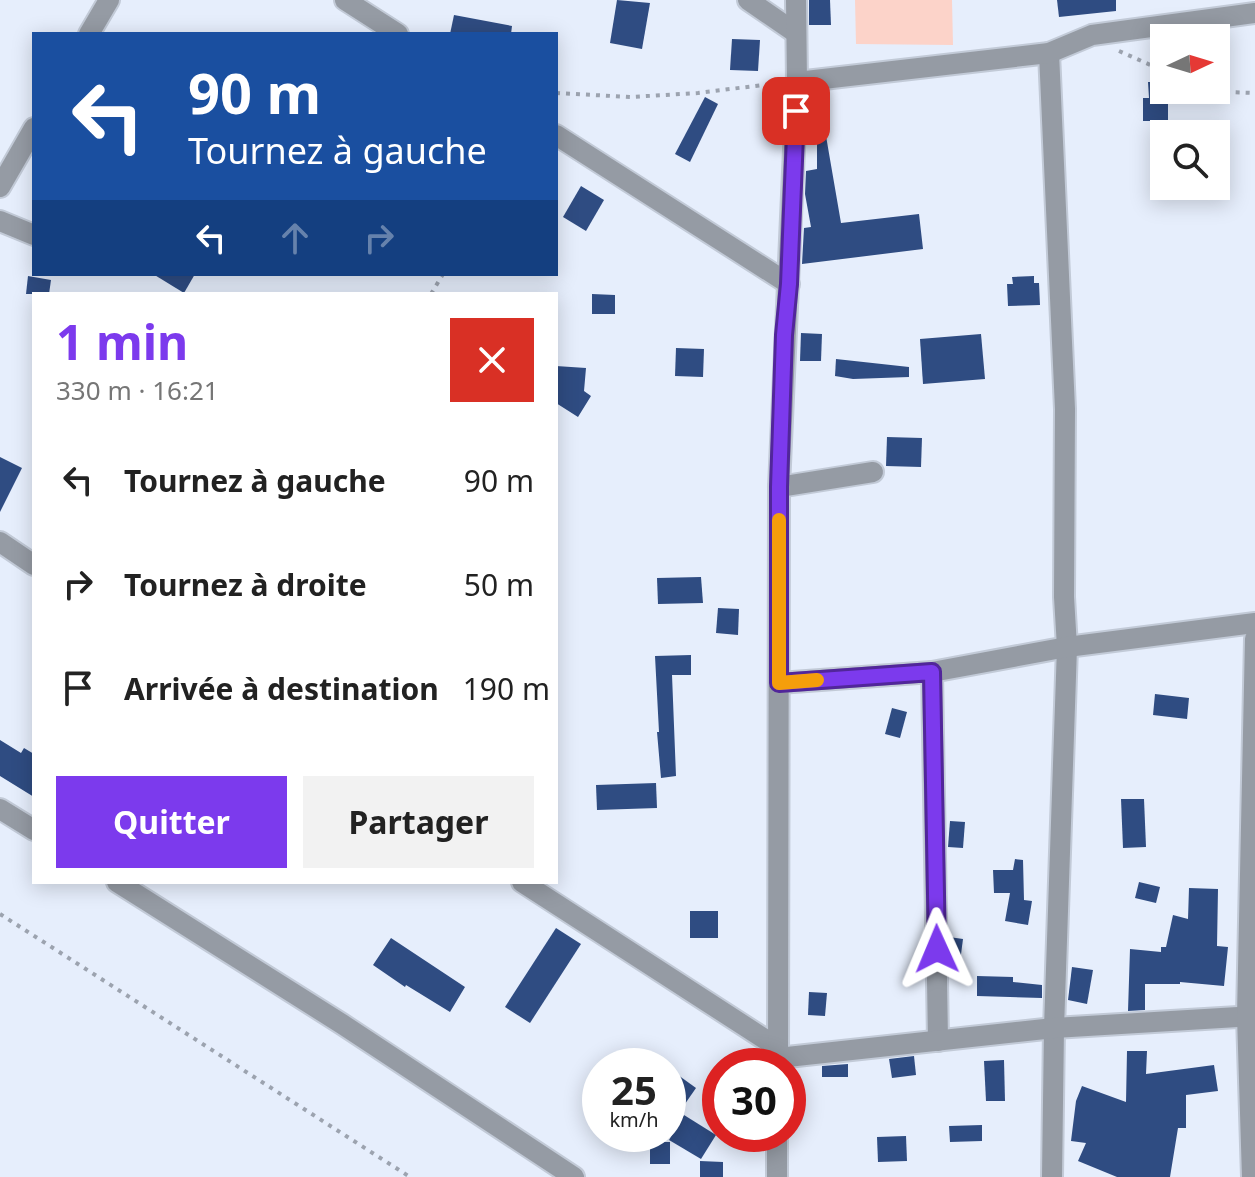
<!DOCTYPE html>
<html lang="fr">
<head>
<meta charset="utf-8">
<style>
	:root { --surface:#fff; --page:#f2f2f2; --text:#222; --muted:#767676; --accent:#7c3aed }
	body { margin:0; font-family:"Noto Sans",sans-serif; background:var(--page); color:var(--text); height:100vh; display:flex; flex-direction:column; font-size:30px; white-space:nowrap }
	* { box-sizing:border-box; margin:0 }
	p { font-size:26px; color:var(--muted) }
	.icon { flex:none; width:44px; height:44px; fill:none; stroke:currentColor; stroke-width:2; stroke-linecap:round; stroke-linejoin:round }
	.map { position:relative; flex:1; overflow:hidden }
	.drawer { position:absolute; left:32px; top:292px; width:526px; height:592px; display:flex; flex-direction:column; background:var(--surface); border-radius:0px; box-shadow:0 4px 20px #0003 }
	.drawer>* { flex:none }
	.guide { position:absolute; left:32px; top:32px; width:526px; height:244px; border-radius:0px; box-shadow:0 4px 20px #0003; background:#1a4fa0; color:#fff; overflow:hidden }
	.needle { width:52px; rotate:86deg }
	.tools { position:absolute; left:1150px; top:24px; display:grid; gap:16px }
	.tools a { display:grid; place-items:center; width:80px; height:80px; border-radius:0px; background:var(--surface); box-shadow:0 4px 20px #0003; font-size:40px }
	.speed { position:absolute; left:582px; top:1048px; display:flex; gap:16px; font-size:40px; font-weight:700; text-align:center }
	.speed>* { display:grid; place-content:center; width:104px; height:104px; border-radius:50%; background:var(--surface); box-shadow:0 4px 20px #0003; line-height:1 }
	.speed small { font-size:20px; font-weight:400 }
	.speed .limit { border:12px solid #d22; background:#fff; color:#111 }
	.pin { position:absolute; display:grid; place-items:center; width:68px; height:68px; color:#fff; margin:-34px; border-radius:16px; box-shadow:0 4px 12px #0006 }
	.me { position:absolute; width:88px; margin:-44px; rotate:359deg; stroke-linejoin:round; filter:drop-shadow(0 0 6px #0008) }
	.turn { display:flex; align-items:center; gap:28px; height:168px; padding:0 24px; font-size:36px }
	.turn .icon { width:104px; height:104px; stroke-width:2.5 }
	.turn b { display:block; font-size:56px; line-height:68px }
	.lanes { display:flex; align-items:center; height:76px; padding:0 24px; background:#0003; justify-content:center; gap:40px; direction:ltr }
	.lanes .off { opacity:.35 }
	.round { display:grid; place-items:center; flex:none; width:84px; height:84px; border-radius:0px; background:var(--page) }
	.head { display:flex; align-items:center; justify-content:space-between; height:136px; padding:0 24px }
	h1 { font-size:48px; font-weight:700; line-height:60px; color:var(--accent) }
	.action { display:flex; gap:16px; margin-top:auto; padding:16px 24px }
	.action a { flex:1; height:92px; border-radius:0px; background:var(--accent); color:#fff; font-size:32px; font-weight:700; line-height:92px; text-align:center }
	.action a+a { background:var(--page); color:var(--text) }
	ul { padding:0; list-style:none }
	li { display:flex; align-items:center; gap:24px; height:104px; padding:0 24px }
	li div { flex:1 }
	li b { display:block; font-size:30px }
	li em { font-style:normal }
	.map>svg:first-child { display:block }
	.green { fill:#fcd3c9 }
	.building { fill:#2f4c82 }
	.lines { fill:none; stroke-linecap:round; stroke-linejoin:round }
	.minor-casing { stroke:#c2cad7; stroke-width:24 }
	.path { stroke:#9ca3af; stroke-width:4; stroke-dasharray:4 6; stroke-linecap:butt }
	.minor { stroke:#959ba4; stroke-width:20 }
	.route-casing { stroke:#51269a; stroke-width:20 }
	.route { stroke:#7c3aed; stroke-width:14 }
	.slow { stroke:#f59e0b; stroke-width:14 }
</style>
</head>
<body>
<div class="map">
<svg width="1255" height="1177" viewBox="0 0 1255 1177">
	<rect width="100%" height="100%" fill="#e6eefc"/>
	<path class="green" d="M855,0H952L953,45L856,44Z"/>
	<g class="building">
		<path d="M617,0L650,3L642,49L610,43Z"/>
		<path d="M809,0H830L831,25H809Z"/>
		<path d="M1057,0H1116V11L1059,17Z"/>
		<path d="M454,15L512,26L511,34H450Z"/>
		<path d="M732,39L760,40L758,71L730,70Z"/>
		<path d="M1148,82H1164V90H1168V121H1164V133H1150V121H1143V98H1149Z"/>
		<path d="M705,97L718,104L690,162L675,154Z"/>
		<path d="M826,136L841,223L919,214L923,249L802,264L804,228L811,227L805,194L806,171L817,169V137Z"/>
		<path d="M581,186L604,200L586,231L563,217Z"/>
		<path d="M153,274H195L184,293Z"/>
		<path d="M28,276L51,280L49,294H26Z"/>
		<path d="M1034,276V283H1039L1040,305L1008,306L1007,284H1013L1012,277Z"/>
		<path d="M592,294L615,295V314H592Z"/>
		<path d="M801,333L822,334L821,361H800Z"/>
		<path d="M981,334L985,379L923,384L920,339Z"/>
		<path d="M676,348L704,349L703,377L675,376Z"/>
		<path d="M836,359L909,367V377L853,379L835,376Z"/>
		<path d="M556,366L586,368L584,391L591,396L578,417L556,403Z"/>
		<path d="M887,437L922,438L921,467L886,466Z"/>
		<path d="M0,457L22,468L0,512Z"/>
		<path d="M701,577L703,603L658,604L657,578Z"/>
		<path d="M718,608L739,609L738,635L716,633Z"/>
		<path d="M691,655V675H672L676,776L661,778L657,732H659L655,656Z"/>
		<path d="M1155,694L1189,698L1187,719L1153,715Z"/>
		<path d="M892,708L907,712L900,738L885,734Z"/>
		<path d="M0,740L21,753L24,748L34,754V797L0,776Z"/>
		<path d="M656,783L657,808L597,810L596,785Z"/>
		<path d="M1121,799H1144L1146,847L1123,848Z"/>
		<path d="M950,821L965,822L963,848L948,847Z"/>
		<path d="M1015,859L1023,860L1024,900L1032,901L1028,925L1005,921L1010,893H994L993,870H1013Z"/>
		<path d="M1139,882L1160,887L1156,903L1135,898Z"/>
		<path d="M1189,888L1218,889L1217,946L1228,947L1224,986L1180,982V984H1145V1010L1128,1011L1130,949L1161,952V947H1166L1173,915L1188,919Z"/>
		<rect x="690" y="911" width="28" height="27"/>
		<path d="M556,928L581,944L530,1023L505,1007Z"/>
		<path d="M949,937L963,939L960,962L950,960Z"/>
		<path d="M391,938L465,987L450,1012L406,985L405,987L373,965Z"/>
		<path d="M1072,967L1093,970L1087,1004L1068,1000Z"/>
		<path d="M977,976L1013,977V982L1042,985V998L977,996Z"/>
		<path d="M809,992L827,993L825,1016L808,1015Z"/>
		<path d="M1127,1051H1147L1146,1074L1214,1065L1218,1091L1186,1095V1128H1178L1170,1177H1117L1078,1161L1086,1143L1071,1141L1076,1101L1082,1086L1126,1102Z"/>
		<path d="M914,1056L916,1075L892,1078L889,1059Z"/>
		<path d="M1004,1060L1005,1101H986L984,1061Z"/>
		<path d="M848,1064V1077H822V1066Z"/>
		<path d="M678,1075L696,1088L678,1114L668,1107V1090Z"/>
		<path d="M684,1115L716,1135L701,1159L669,1140Z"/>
		<path d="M982,1125V1141L950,1142L949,1126Z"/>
		<path d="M906,1136L907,1161L878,1162L877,1137Z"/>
		<rect x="650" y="1142" width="20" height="22"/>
		<path d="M700,1161L723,1162V1177H700Z"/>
	</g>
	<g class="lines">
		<defs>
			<g id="minor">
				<path d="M345,0L398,34"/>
				<path d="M748,0L796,33"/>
				<path d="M89,34L109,0"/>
				<path d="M1049,53L1065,409L1064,597L1067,647L1054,1028L1052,1177"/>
				<path d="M797,82L1049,53L1092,35L1255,13"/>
				<path d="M556,135L789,284"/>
				<path d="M0,187L34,128"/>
				<path d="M0,221L34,235"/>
				<path d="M779,487L873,472"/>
				<path d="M0,542L34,565"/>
				<path d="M932,672L938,1041"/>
				<path d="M779,683L932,672L1067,647L1255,623"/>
				<path d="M0,809L34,830"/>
				<path d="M117,882L342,1024L574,1177"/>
				<path d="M522,882L777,1047"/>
				<path d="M778,1058L1054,1028L1255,1016"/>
				<path d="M778,1066L779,487L797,82L796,0"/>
				<path d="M777,1177V1134"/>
				<path d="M1252,1177L1247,1016L1255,639"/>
			</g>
		</defs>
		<use href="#minor" class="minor-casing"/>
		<g class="path">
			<path d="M1119,51L1164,71"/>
			<path d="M1216,89L1229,92L1255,93"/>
			<path d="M556,93L631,97L698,93L779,83"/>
			<path d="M431,294L443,274"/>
			<path d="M0,914L410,1177"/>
		</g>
		<use href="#minor" class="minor"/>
	</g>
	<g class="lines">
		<defs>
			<path id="route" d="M796,111L789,284L784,335L779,487V683L932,672L937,949"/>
		</defs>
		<use href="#route" class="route-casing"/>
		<use href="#route" class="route"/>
		<path class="slow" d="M779,520V683L817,680"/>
	</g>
</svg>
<div class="tools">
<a><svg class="needle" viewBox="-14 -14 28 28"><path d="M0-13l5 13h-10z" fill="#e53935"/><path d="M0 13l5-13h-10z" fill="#767676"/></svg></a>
<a><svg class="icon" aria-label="search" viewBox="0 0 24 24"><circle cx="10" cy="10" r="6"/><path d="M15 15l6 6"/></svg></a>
</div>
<div class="speed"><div>25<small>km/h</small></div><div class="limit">30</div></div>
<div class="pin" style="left:796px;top:111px;background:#d93025"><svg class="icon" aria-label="arrive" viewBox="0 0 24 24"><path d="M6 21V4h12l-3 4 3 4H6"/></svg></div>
<svg class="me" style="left:937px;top:949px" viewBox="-20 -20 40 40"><path d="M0-17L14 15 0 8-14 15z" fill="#7c3aed" stroke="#fff" stroke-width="4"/></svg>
<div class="guide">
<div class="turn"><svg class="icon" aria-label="left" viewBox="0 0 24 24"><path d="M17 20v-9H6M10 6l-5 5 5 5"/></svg><div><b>90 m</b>Tournez à gauche</div></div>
<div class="lanes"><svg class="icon" aria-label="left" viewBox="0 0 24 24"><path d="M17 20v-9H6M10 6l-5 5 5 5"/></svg><svg class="icon off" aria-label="ahead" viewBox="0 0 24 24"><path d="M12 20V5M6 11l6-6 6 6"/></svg><svg class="icon off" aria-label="right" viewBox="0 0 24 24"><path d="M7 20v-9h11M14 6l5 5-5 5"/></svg></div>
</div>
<section class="drawer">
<div class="head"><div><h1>1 min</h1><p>330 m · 16:21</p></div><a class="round" style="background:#d93025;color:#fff"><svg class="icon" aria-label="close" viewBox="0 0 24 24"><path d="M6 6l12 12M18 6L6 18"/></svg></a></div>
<ul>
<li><svg class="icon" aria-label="left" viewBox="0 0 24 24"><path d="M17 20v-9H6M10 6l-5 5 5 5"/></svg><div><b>Tournez à gauche</b></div><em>90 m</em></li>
<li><svg class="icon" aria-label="right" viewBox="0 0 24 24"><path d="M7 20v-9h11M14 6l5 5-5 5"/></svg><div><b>Tournez à droite</b></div><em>50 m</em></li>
<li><svg class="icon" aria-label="arrive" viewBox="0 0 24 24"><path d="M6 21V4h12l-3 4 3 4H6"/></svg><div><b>Arrivée à destination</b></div><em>190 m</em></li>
</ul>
<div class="action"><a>Quitter</a><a>Partager</a></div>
</section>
</div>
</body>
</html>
